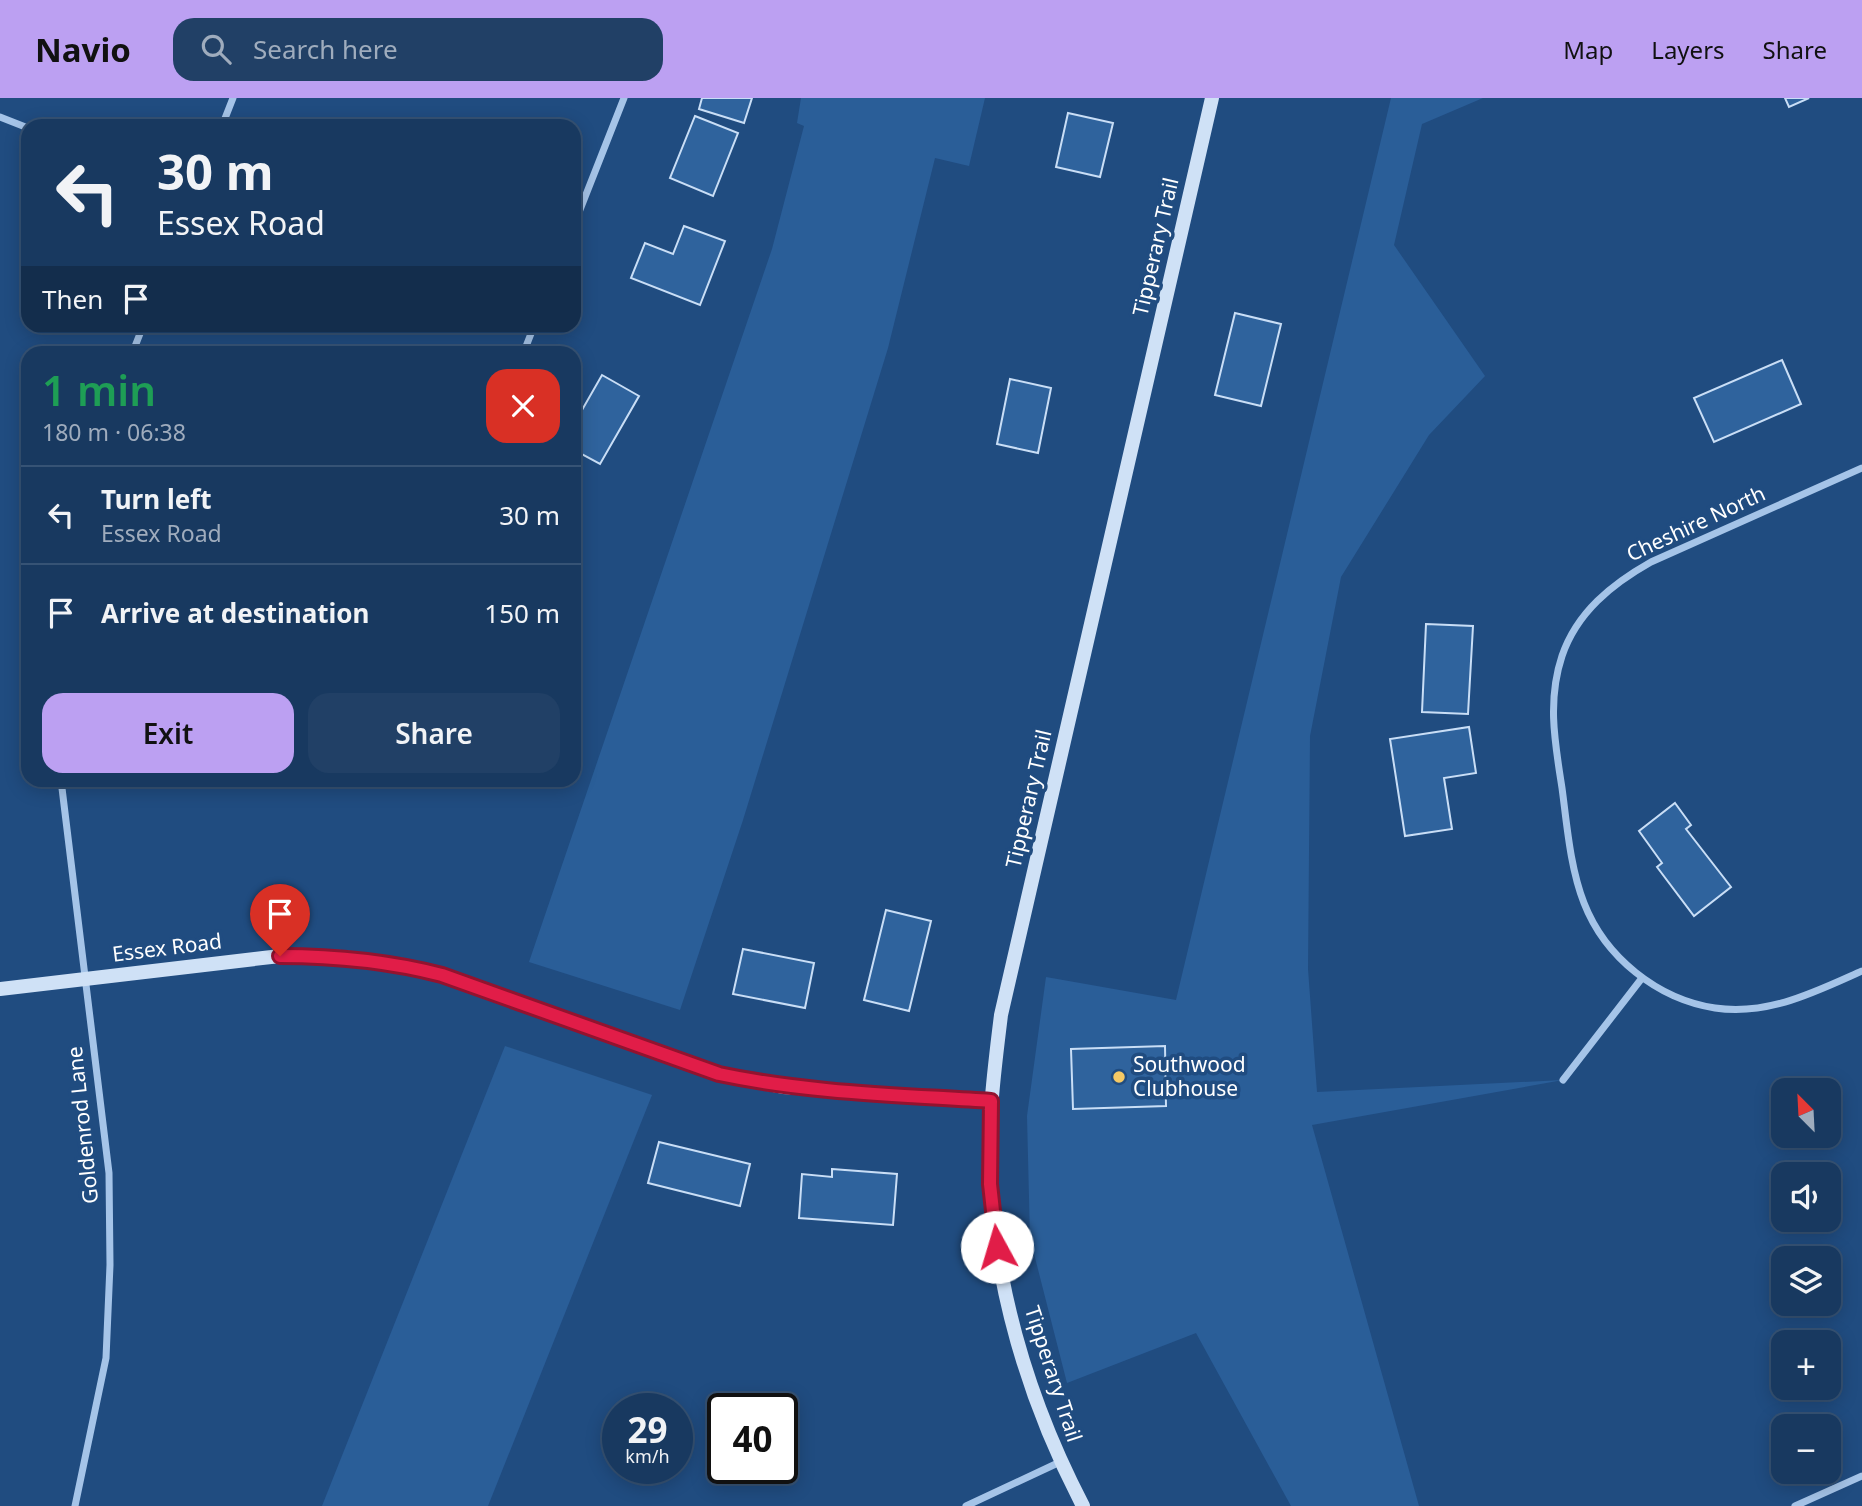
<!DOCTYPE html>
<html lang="en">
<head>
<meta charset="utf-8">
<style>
	:root { --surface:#183960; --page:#214066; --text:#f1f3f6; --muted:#9facbd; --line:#365375; --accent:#bca0f2 }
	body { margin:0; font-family:"Noto Sans",sans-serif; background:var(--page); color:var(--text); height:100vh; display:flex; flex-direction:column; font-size:26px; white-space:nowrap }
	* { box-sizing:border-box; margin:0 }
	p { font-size:23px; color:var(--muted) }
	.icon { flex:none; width:38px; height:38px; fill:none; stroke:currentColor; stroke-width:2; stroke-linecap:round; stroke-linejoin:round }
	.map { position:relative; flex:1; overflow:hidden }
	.side { position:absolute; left:21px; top:248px; width:560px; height:441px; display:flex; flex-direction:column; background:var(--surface); border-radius:21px; box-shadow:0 4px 18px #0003,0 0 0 2px var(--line) }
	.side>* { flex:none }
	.guide { position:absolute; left:21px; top:21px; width:560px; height:214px; border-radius:21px; box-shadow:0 4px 18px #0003,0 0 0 2px var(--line); background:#183960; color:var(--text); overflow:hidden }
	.needle { width:46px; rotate:336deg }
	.fabs { position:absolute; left:1771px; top:980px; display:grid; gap:14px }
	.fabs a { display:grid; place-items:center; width:70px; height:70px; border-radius:14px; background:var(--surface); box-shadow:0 4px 18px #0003,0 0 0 2px var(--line); font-size:35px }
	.speed { position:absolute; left:602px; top:1295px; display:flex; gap:14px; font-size:35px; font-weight:700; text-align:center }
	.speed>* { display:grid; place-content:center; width:91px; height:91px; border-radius:50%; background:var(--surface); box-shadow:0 4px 18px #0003,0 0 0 2px var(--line); line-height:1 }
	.speed small { font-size:18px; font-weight:400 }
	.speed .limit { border:4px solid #111; border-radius:10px; background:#fff; color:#111 }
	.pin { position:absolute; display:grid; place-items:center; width:60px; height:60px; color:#fff; margin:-72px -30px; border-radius:50% 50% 50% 0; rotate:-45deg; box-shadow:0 0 7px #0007 }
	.pin .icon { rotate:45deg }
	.me { position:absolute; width:77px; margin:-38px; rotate:354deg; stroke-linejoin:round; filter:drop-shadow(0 0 5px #0008) }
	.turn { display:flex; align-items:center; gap:24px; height:147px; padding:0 21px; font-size:32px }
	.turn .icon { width:91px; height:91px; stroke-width:2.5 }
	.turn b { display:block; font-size:49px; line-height:60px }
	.then { display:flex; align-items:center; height:66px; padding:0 21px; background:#0003; gap:14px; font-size:26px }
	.round { display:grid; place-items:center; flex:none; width:74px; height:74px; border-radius:21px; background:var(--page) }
	.head { display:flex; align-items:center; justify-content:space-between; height:119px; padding:0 21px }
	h1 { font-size:42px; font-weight:600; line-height:52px; color:#1e9e55 }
	.button { display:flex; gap:14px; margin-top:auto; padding:14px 21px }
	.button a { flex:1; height:80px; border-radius:21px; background:var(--accent); color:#111; font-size:28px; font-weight:600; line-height:80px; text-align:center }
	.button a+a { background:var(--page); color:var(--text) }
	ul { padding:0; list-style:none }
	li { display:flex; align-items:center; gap:21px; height:98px; padding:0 21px; border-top:2px solid var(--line) }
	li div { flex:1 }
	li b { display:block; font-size:26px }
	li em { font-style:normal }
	header { display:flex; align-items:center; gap:42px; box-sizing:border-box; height:98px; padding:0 35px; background:var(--accent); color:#111 }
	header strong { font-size:33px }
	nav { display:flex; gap:38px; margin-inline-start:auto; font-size:24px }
	.search { width:490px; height:63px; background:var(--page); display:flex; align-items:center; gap:18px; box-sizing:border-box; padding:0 24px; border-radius:21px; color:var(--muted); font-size:26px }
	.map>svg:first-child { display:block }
	.green { fill:#2a5e98 }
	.building { fill:#2f639d; stroke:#c9def6; stroke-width:2 }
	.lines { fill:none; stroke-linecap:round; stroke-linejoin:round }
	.street { stroke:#a5c4e8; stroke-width:7 }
	.secondary { stroke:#cfe1f6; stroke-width:14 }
	.route-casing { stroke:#92132f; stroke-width:18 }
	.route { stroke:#e11d48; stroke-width:12 }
	.poi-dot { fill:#f5c965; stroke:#204c80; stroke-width:2.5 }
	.labels { text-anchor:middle; stroke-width:7; stroke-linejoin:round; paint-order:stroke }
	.street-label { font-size:21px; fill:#fff; stroke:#204c80 }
	.poi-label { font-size:21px; fill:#fff; stroke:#204c80; text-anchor:start }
</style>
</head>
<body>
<header>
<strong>Navio</strong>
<div class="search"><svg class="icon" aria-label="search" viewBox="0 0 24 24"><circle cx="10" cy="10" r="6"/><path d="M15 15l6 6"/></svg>Search here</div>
<nav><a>Map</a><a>Layers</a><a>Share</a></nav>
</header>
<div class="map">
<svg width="1862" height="1408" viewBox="0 0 1862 1408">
	<rect width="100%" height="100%" fill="#204c80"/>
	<g class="green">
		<path d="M801,0H985L969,68L935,60L888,250L743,722L680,912L529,864L772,151L804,28L797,25Z"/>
		<path d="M1391,0H1483L1422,26L1394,147L1485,278L1429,337L1341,479L1310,638L1308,871L1317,994L1563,982L1312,1027L1419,1408H1291L1196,1235L1067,1285L1030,1140L1027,1018L1046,879L1176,902Z"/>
		<path d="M505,948L652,997L488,1408H322Z"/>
	</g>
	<g class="building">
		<path d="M702,0H752L744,25L699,11Z"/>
		<path d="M1785,0H1809L1789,9Z"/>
		<path d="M1068,15L1113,25L1100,79L1056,69Z"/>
		<path d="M695,18L738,35L713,98L670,80Z"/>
		<path d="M684,128L725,143L700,207L631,180L645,145L673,156Z"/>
		<path d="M1235,215L1281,226L1261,308L1215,297Z"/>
		<path d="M1782,262L1801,306L1714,344L1694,300Z"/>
		<path d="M602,277L639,298L600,366L574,352V326Z"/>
		<path d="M1010,281L1051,290L1038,355L997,346Z"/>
		<path d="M1426,526L1473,528L1468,616L1422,614Z"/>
		<path d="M1469,629L1476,675L1444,680L1452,731L1405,738L1390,641Z"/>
		<path d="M1675,705L1691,727L1686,731L1731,789L1694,818L1657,769L1662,765L1639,733Z"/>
		<path d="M886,812L931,823L909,913L864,902Z"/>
		<path d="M743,851L814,865L805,910L733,896Z"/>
		<path d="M1165,948L1166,1008L1073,1011L1071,951Z"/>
		<path d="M659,1044L750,1066L740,1108L648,1085Z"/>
		<path d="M832,1071L897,1076L893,1127L799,1120L802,1076L832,1079Z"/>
	</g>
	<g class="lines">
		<g class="street">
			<path d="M0,19L28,30"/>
			<path d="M222,28L233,0"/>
			<path d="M574,127L624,0"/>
			<path d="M132,256L143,228"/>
			<path d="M523,256L534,228"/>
			<path d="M1862,370L1651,464C1612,486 1577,514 1562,558C1547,603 1555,645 1562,690C1567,727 1570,769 1584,805C1605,859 1657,901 1715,910C1768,918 1815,894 1862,873"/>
			<path d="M61,682L109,1075L110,1167L106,1260L75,1408"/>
			<path d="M1563,982L1642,880"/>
			<path d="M966,1408L1060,1364"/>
			<path d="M1795,1408L1862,1378"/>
		</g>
		<g class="secondary">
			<path d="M0,891L280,858L342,859L402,867L442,877L719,976L783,989L991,1003"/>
			<path d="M1083,1408C1031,1308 998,1201 990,1087C987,1030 994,973 1001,917L1212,0"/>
		</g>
	</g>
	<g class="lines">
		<defs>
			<path id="route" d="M280,858C336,858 388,863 442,877L719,976C808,995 900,997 991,1003L990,1086L997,1149"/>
		</defs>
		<use href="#route" class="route-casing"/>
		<use href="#route" class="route"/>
	</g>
	<circle class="poi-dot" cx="1119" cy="979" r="7"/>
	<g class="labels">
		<g class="street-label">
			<text transform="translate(1156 149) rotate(-77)" y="7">Tipperary Trail</text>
			<text transform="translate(1696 426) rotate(-25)" y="7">Cheshire North</text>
			<text transform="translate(1029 701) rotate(-77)" y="7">Tipperary Trail</text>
			<text transform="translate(167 850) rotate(-7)" y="7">Essex Road</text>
			<text transform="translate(83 1027) rotate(-96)" y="7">Goldenrod Lane</text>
			<text transform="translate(1053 1276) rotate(72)" y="7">Tipperary Trail</text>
		</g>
		<g class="poi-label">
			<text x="1133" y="974">Southwood<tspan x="1133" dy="24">Clubhouse</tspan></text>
		</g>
	</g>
</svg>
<div class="fabs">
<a><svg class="needle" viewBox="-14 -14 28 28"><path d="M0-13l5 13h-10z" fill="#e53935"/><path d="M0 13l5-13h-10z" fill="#9facbd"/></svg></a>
<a><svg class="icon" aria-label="sound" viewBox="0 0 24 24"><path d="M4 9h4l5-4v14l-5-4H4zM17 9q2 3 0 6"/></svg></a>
<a><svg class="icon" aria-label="layers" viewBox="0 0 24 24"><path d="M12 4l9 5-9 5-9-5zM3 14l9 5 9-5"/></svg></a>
<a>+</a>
<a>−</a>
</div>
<div class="speed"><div>29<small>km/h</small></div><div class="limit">40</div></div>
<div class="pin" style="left:280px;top:858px;background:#d93025"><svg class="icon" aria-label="arrive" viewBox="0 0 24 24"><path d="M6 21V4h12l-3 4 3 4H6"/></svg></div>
<svg class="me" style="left:997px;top:1149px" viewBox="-20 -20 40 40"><circle r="19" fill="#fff"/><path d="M0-13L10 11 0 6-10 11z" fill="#e11d48"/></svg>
<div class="guide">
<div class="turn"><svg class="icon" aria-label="left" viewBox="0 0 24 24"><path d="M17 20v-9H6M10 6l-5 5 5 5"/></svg><div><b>30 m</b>Essex Road</div></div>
<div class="then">Then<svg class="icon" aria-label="arrive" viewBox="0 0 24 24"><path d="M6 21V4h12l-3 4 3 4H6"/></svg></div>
</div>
<section class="side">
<div class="head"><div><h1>1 min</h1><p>180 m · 06:38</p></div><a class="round" style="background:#d93025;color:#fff"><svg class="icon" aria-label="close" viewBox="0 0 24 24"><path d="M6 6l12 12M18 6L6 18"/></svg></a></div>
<ul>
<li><svg class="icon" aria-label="left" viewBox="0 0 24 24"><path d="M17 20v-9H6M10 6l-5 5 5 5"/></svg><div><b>Turn left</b><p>Essex Road</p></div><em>30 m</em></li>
<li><svg class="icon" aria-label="arrive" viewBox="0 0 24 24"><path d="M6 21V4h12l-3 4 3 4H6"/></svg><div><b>Arrive at destination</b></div><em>150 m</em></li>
</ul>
<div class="button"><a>Exit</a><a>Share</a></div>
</section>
</div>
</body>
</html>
